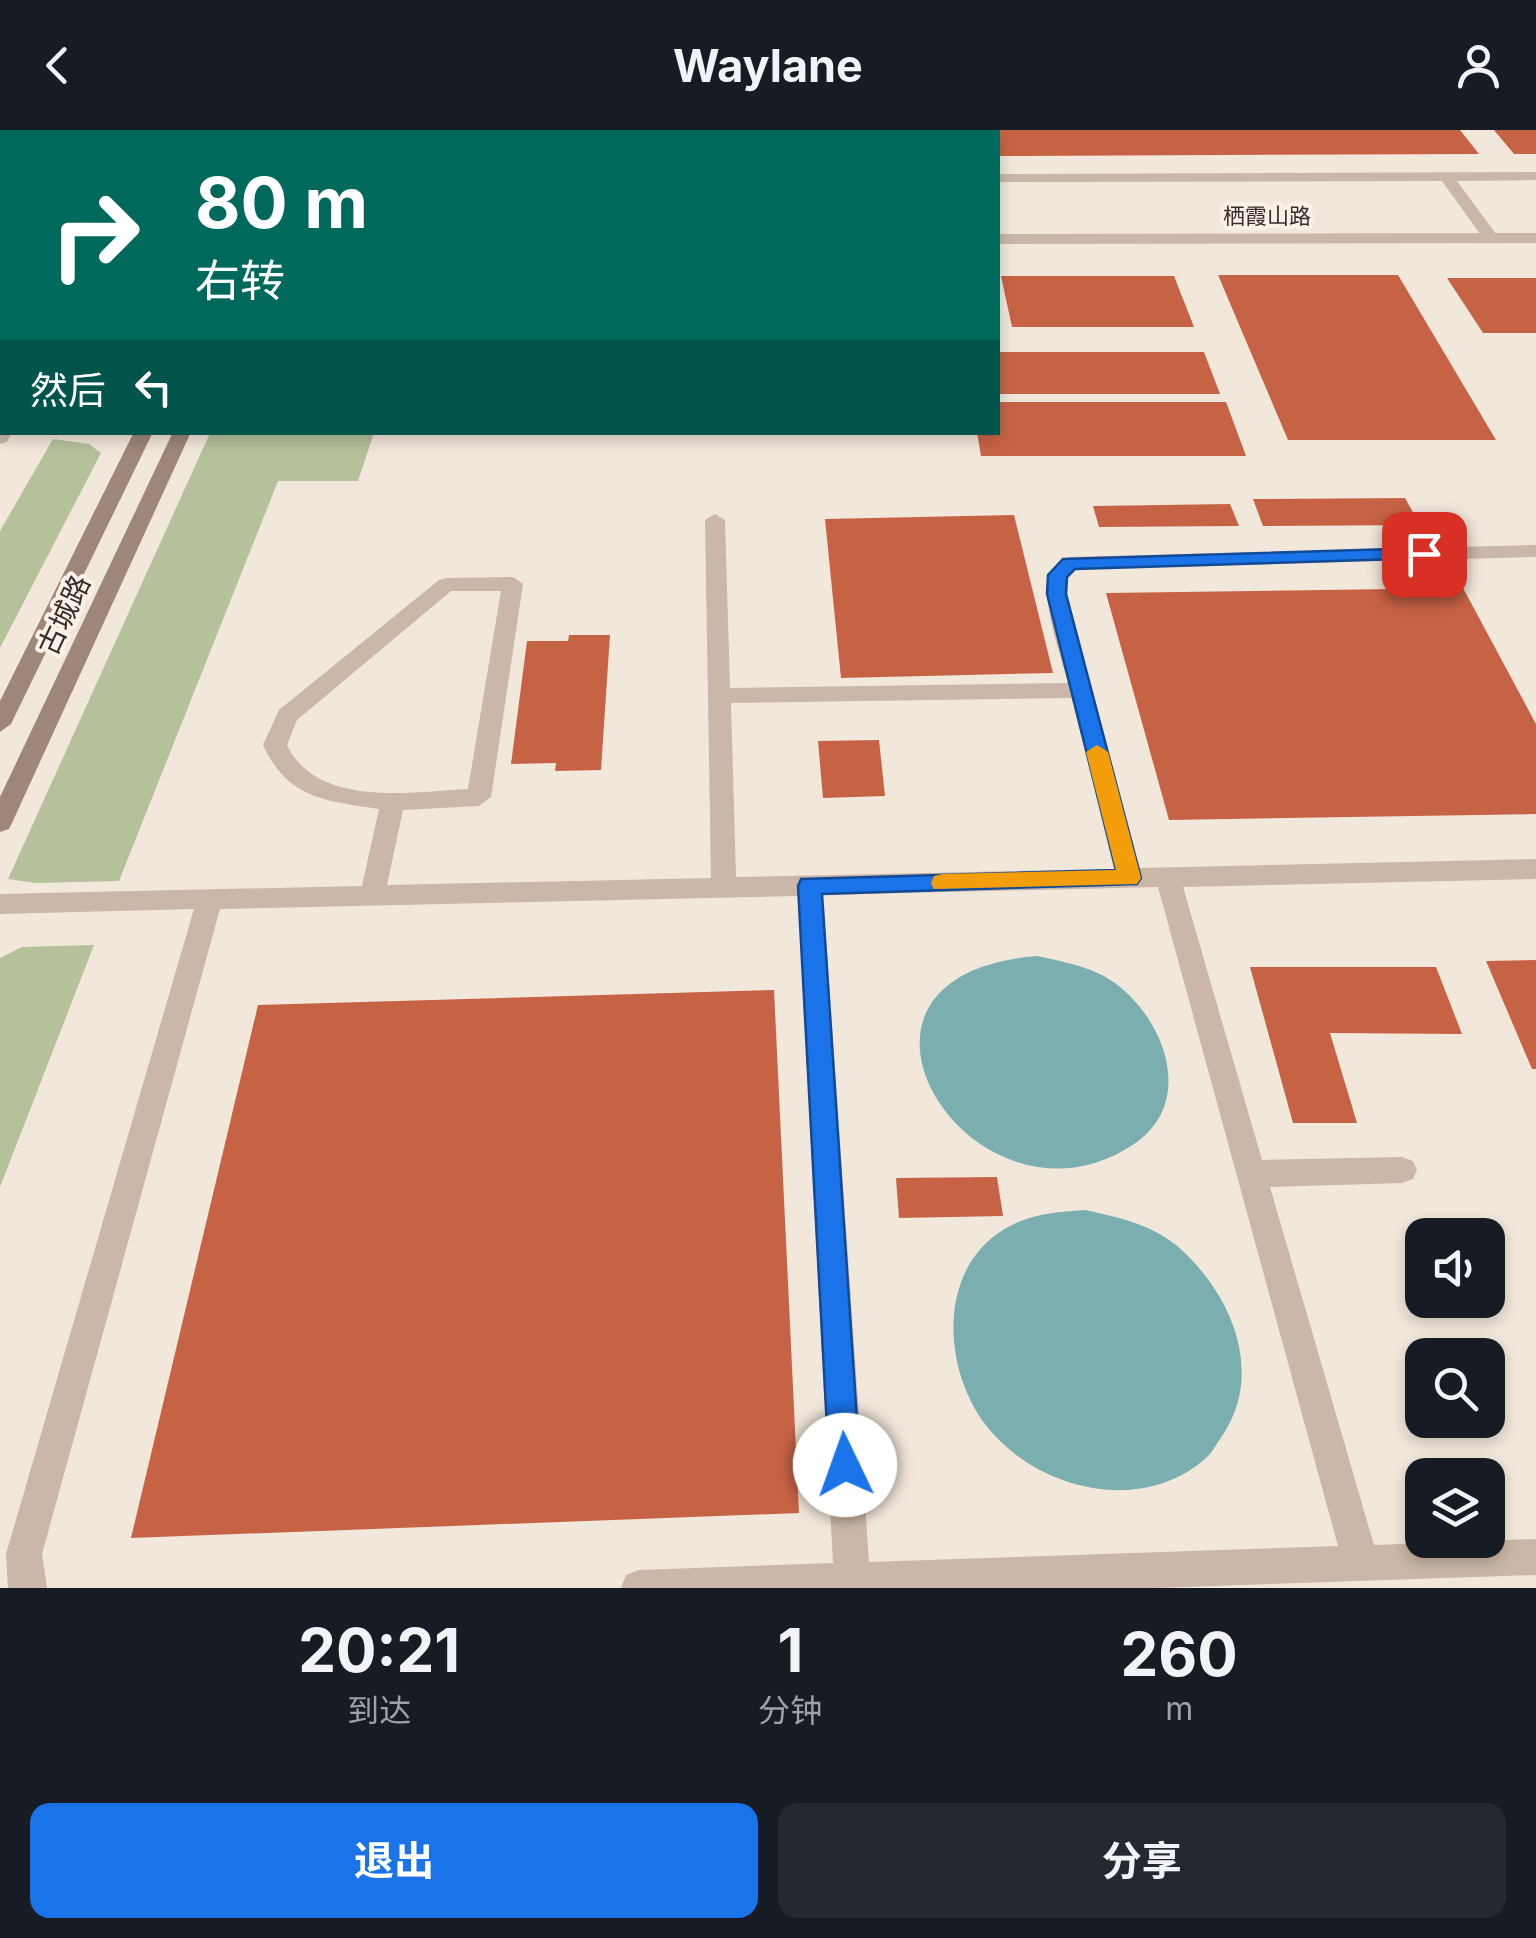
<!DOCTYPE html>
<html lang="zh">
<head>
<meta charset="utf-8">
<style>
	:root { --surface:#171b24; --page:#242831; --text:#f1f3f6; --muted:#9ea1a6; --accent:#1a73e8 }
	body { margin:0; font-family:Inter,"Noto Sans SC",sans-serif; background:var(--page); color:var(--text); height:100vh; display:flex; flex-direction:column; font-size:38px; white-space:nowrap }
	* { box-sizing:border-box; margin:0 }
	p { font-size:32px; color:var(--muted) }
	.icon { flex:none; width:55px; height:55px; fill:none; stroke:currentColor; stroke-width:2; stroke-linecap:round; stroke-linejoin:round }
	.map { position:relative; height:1458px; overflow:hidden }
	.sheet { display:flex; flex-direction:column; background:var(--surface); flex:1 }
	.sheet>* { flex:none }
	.guide { position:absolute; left:0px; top:0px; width:1000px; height:305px; box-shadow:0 5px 15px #0003; background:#00695c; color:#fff; overflow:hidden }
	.fabs { position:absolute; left:1405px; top:1088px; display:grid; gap:20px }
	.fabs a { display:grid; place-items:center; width:100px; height:100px; border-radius:20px; background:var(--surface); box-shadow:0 5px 15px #0003; font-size:50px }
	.pin { position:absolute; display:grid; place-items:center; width:85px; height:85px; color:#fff; margin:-42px; border-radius:20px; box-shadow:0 5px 15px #0006 }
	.me { position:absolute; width:110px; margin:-55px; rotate:357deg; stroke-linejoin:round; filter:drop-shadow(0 0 8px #0008) }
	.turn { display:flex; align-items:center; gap:35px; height:210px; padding:0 30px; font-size:45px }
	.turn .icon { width:130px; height:130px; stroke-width:2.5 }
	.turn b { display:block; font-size:70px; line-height:85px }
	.then { display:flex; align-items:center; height:95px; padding:0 30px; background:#0003; gap:20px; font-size:38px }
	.eta { display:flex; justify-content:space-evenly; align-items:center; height:170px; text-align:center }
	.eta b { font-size:60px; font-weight:700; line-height:70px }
	.action { display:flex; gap:20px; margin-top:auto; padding:20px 30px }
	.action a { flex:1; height:115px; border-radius:20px; background:var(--accent); color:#fff; font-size:40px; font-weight:700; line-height:115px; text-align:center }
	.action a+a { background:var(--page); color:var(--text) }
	header { display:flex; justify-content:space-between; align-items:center; height:130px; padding:0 30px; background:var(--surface); font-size:45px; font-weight:700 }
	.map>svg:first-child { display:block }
	.green { fill:#b5c19b }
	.water { fill:#7aaeaf }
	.building { fill:#c76345 }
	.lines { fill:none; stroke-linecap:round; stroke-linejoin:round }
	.service { fill:#cab7a7; fill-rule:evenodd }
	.tertiary { fill:#cab7a7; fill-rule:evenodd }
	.secondary { fill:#9e8678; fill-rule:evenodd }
	.route { fill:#1a73e8; stroke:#114b97; stroke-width:2.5 }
	.slow { fill:#f59e0b }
	.labels { text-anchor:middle; stroke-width:8; stroke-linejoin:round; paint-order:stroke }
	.far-street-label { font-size:22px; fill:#372c28; stroke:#faf1e8 }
	.street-label { font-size:28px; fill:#372c28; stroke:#faf1e8 }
</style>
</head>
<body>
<header><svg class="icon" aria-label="back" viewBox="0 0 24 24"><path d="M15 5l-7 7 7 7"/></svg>Waylane<svg class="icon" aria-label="person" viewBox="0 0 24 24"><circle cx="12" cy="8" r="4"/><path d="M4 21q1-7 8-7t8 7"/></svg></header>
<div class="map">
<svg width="1536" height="1458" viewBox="0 0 1536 1458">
	<rect width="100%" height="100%" fill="#f2e7db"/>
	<g class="green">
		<path d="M210,303H374L358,351H278L119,751L36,753L8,749Z"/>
		<path d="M53,309L89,314L101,323L0,518V401Z"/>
		<path d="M94,815L0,1057V828L22,817Z"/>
	</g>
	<g class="water">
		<path d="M1037,826C1064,832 1093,837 1115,853C1165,890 1196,972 1134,1014C976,1121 796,845 1037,826Z"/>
		<path d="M1085,1080C1117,1087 1150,1094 1176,1115C1229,1160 1265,1239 1224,1303C1218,1311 1213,1322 1206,1328C1141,1386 1035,1360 985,1294C941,1235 937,1132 1012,1095C1035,1083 1059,1082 1085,1080Z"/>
	</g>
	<g class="building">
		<path d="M998,0H1460L1479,24L998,26Z"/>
		<path d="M1494,0H1536V24H1514Z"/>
		<path d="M1218,145H1398L1496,310H1288Z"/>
		<path d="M1001,146H1174L1194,197H1012Z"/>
		<path d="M1447,148H1536V203H1483Z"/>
		<path d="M998,222H1204L1220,264H998Z"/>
		<path d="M998,272H1226L1246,326H981L977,302H998Z"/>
		<path d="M1405,368L1420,395L1263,396L1253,369Z"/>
		<path d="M1230,374L1239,396L1099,397L1093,376Z"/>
		<path d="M1014,385L1053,543L841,548L825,389Z"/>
		<path d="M1463,458L1536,594V684L1169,690L1106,463Z"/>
		<path d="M569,505H610L601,640L555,641L556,633L511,634L527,511H568Z"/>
		<path d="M879,610L885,666L823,668L818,611Z"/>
		<path d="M1536,830V939H1532L1486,831Z"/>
		<path d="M1250,837H1436L1462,904L1330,903L1357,993H1293Z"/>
		<path d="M774,860L799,1383L131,1408L258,875Z"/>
		<path d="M997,1047L1003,1086L899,1088L896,1048Z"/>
	</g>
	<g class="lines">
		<g class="service">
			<path d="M821,0H835L836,2H822Z"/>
			<rect x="0" y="27" width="2" height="8"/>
			<path d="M1536,42V50L1457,51L1499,108L1491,113L1485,111L1442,51L998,52V44Z"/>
			<rect x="0" y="267" width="2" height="11"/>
			<path d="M0,297L2,302H12L7,312L0,314Z"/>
			<path d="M715,384L725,390L730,558L1068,553C1060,520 1026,440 1070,427L1536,415V427L1076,439L1068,447L1067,464L1139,738L1536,729V749L1183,757L1262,1030L1402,1027L1413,1031L1417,1040L1413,1049L1402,1053L1270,1057L1374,1415L1536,1409V1445L1157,1458H621L626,1445L639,1440L833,1433L798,766L220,779L42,1424L47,1458H8L6,1424L194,779L0,784V764L362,756L379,679C326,671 288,669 263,615L279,580L439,450L446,448L513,447L523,454L491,667L479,676L403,680L387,755L711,748L705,390ZM451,461H501L468,659C411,662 317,678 287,615L297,590ZM1072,568L1114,739L736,747L731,573ZM1158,757L1338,1416L869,1432L823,765Z"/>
		</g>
		<g class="tertiary">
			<path d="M1536,103V113L998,114V104Z"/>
			<rect x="0" y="115" width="2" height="10"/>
		</g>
		<g class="secondary">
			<path d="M134,302H153L11,594L0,602V571Z"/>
			<path d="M173,302H191L12,693L9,699L0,702V667Z"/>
		</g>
	</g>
	<path class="route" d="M1424,418L1430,420V428L1075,439L1067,447L1066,464L1141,748L1137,754L822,764L860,1335L856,1346L845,1350L834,1346L829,1335L798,756L801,749L1116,740L1047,464L1048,445L1063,429Z"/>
	<path class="slow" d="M1097,615L1108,622L1141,748L1137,754L934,759L931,753L934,746L943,744L1116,740L1086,622Z"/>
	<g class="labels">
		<g class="far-street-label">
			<text x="1267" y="94">栖霞山路</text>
		</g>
		<g class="street-label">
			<text transform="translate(64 485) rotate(-65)" y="10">古城路</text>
		</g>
	</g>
</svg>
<div class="fabs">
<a><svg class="icon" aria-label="sound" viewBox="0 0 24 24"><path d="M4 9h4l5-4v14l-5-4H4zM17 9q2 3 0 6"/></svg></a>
<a><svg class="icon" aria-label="search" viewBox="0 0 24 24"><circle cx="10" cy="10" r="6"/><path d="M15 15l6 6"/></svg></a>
<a><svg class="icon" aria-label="layers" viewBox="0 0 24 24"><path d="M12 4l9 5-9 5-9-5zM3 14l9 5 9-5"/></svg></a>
</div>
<div class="pin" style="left:1424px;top:424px;background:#d93025"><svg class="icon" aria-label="arrive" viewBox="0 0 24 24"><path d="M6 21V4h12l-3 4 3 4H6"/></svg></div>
<svg class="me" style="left:845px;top:1335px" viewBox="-20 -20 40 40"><circle r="19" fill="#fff"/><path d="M0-13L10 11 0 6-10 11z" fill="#1a73e8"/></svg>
<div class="guide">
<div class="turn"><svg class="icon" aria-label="right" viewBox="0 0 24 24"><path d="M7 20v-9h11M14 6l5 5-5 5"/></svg><div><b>80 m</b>右转</div></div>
<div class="then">然后<svg class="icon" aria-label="left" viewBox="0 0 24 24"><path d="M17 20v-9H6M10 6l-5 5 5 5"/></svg></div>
</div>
</div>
<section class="sheet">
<div class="eta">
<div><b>20:21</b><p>到达</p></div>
<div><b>1</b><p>分钟</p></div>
<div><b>260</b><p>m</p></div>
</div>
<div class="action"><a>退出</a><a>分享</a></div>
</section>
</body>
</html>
